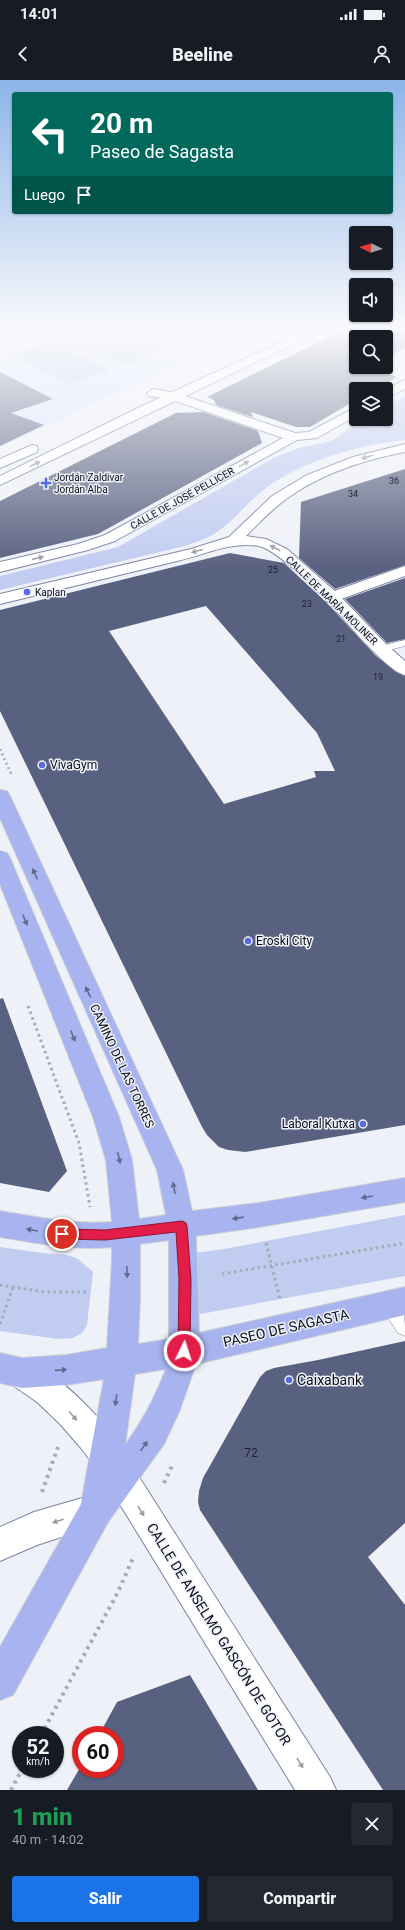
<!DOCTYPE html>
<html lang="es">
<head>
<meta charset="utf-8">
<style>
	:root { --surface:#171b24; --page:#242831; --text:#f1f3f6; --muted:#9ea1a6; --accent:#1a73e8 }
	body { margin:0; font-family:Roboto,sans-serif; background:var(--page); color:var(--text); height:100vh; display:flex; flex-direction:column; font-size:15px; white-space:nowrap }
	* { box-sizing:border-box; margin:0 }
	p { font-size:13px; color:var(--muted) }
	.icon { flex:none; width:22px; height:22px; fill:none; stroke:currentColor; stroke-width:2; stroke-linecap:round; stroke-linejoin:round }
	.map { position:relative; height:1710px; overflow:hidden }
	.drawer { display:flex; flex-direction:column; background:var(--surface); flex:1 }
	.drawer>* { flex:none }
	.top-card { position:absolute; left:12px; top:12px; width:381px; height:122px; border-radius:4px; box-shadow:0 1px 3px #0004; background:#00695c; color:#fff; overflow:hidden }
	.needle { width:26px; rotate:275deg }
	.fabs { position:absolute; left:349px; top:146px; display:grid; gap:8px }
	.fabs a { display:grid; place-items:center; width:44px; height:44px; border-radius:4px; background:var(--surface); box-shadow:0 1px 3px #0004; font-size:20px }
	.speed { position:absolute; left:12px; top:1646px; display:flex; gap:8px; font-size:20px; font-weight:700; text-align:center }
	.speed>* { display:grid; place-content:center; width:52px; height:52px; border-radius:50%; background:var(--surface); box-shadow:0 1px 3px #0004; line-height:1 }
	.speed small { font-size:10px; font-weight:400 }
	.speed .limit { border:6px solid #d22; background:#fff; color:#111 }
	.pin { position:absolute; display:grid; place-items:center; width:34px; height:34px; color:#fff; margin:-17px; border:2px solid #fff; border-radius:50%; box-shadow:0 1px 4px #0007 }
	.me { position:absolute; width:44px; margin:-22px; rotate:4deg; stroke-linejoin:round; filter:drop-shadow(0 0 3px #0008) }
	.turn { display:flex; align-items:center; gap:14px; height:84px; padding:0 12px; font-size:18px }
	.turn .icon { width:52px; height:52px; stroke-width:2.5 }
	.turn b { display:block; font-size:28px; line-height:34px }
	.then { display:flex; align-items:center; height:38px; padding:0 12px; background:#0003; gap:8px; font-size:15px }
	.round { display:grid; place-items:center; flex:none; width:42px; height:42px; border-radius:4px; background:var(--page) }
	.overview { display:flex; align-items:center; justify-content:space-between; height:68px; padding:0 12px }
	h1 { font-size:24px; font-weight:800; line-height:30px; color:#1e9e55 }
	.primary-button { display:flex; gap:8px; margin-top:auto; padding:8px 12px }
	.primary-button a { flex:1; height:46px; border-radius:4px; background:var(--accent); color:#fff; font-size:16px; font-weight:800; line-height:46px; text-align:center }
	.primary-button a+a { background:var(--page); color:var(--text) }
	.status { display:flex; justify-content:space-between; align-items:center; height:28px; padding:0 20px; background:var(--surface); direction:ltr }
	.status svg { height:11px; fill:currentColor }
	header { display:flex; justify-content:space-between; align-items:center; height:52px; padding:0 12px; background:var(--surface); font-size:18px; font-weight:800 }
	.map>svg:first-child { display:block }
	.built { fill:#dde5ff }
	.green { fill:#c1ccf1 }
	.building { fill:#596180; fill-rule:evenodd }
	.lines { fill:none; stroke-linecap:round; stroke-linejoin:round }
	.service-casing { stroke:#7a84a3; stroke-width:1 }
	.pedestrian-casing { stroke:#7a84a3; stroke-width:2 }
	.minor-casing { stroke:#7a84a3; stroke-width:2 }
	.tertiary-casing { stroke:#7a84a3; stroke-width:2 }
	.secondary-casing { stroke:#7a84a3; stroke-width:2 }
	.primary-casing { stroke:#cecfd1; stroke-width:2 }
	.path-far3 { stroke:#a8aab3; stroke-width:1.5; stroke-dasharray:1 1.5; stroke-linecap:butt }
	.path-far2 { stroke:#a8aab3; stroke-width:2.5; stroke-dasharray:2 3; stroke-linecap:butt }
	.path-far1 { stroke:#a8aab3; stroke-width:3; stroke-dasharray:2.5 3.5; stroke-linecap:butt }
	.path { stroke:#a8aab3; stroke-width:4; stroke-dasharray:3 4.5; stroke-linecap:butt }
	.service { fill:#fff; fill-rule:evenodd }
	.pedestrian { fill:#fff; fill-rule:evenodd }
	.minor { fill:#fff; fill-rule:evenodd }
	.tertiary { fill:#fff; fill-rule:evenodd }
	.secondary { fill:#fff; fill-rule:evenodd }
	.primary { fill:#a7b4ef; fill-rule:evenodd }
	.oneway { fill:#9d9ea3 }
	.oneway2 { fill:#60698e }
	.route { fill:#e11d48; stroke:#92132f }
	.poi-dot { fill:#576ae1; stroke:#eff1f8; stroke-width:1.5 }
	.labels { text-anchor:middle; stroke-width:3; stroke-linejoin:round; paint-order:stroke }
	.far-number-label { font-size:9px; fill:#1e2232 }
	.far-poi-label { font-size:10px; fill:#0a0d18; stroke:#eff1f8; text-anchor:start }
	.far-street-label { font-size:10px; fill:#0a0d18; stroke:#eff1f8 }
	.poi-label { font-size:12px; fill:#0a0d18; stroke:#eff1f8; text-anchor:start }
	.street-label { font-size:12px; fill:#0a0d18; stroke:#eff1f8 }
	.near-number-label { font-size:12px; fill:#1e2232 }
	.near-street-label { font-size:14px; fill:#0a0d18; stroke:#eff1f8 }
	.near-poi-label { font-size:14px; fill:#0a0d18; stroke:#eff1f8; text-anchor:start }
</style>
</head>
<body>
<div class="status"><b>14:01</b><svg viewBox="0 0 49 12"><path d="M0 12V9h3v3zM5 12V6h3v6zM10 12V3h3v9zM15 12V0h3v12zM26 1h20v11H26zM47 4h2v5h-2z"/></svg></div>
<header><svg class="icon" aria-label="back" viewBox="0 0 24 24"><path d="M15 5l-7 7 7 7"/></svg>Beeline<svg class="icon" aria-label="person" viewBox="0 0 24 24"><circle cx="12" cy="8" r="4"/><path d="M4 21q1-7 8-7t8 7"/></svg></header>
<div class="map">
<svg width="405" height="1710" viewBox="0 0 405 1710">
	<rect width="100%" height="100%" fill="#eff1f8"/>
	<path class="built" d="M0,250H228L232,260L0,367Z"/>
	<g class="green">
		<path d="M16,250H202L129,284Z"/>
		<path d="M52,262L110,291L69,304L11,274Z"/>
		<path d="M405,316V360C358,365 310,379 270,405C251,418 238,437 220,450C210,458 194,463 181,467L0,510V496L118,467L275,377L299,368L331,361L364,339H386V327Z"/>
		<path d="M405,1135V1196L179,1238L180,1175L224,1169Z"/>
		<path d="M0,1167L42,1173L67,1175L78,1179L93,1192L87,1245L82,1253L73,1258L58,1259L0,1251Z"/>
	</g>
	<g class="building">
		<path d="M344,250H405V268L386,278V257H356V287H369L367,288L397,297L376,309H356V320L310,347H296L251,332L253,337L216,325L214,320L207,317Z"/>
		<path d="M0,292L53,319L11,333L44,345L0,366Z"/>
		<path d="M203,332L258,351L262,363L98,454L0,478V421L176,333Z"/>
		<path d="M405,389V485L335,509L299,478L301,422Z"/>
		<path d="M230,473L284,483L326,522L375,575L396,592L405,596V1045L245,1072L228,1070L219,1067L207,1055L202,1047L0,631V530ZM206,526L317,653L335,691H314L316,697L224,724L109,551Z"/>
		<path d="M405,498V559L387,563L345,519Z"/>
		<path d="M3,918L67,1091L49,1112L0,1103V919Z"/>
		<path d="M405,1261V1443L368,1477L405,1525V1710H383L200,1430L198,1422L199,1411L203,1398L260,1297L266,1291L274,1288L318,1280Z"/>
		<path d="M190,1595L258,1710H67L81,1686V1689H115V1655H99L117,1622Z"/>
	</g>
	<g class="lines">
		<defs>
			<g id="service">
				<path d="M405,560V566L381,572L375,569L377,567Z"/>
				<path d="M389,1214C405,1222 405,1238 405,1256L398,1253L379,1224L382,1217Z"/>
			</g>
			<path id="pedestrian" d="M405,486V496L338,520L332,522L326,520L324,517L326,514Z"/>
			<g id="minor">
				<path d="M243,250H261L299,255L304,258C297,267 255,255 244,252Z"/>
				<path d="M405,300V309L386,318V309Z"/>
				<path d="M153,309L176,313L295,353L309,352L356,327V336L317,358L297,360L115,461L88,470L0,492V482L78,464L105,455L283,358L170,319L149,316L147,313Z"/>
				<path d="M405,364V372C364,380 323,393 289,417C273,428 259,443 246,456L266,459L287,469L338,514L387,565L405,581V595C385,590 343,537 327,521C313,507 276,469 259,466C231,461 204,475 177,481C118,495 59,510 0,524V514L191,469L229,457L272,416L307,395L353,377Z"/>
				<path d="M22,1278C60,1294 111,1344 127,1382L122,1393L111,1398L100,1393L81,1368L60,1344L37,1322L11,1304L7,1293L11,1282Z"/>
				<path d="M96,1414L108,1418L112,1430L108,1442L37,1465L0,1481V1447L34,1432Z"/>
			</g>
			<path id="tertiary" d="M121,1381L132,1386L330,1697L336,1710H295L110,1408L105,1397L110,1386Z"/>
			<g id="secondary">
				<path d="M307,250H320L319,252L0,405V396L142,326Z"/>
				<path d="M32,365L37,366L38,369L37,372L0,388V379Z"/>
			</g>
			<path id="primary" d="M0,710L7,711L10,716L183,1090L192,1131L259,1123L405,1098V1122L259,1147L196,1156L199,1253L405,1207V1235L196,1284L179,1332L164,1364L108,1442L13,1615L0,1620V1567L81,1424L104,1299L66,1305L22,1308L0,1303V1273L22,1278L66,1275L107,1268L112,1180V1167C74,1171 37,1163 0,1157V1131C37,1137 74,1145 112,1142L106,1080L93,1037L0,804V771L7,773L10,778L119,1037L132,1080L139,1139L166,1135L157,1090L0,738ZM169,1160V1259L138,1264L140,1220V1164ZM166,1289C154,1319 144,1339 125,1365L135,1294Z"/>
		</defs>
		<use href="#service" class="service-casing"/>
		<use href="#pedestrian" class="pedestrian-casing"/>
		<use href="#minor" class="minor-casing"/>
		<use href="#tertiary" class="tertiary-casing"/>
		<use href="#secondary" class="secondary-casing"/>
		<use href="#primary" class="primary-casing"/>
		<path class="path-far3" d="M365,348L377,352"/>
		<path class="path-far2" d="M0,669L12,696"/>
		<g class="path-far1">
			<path d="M28,926L79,1063L90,1127"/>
			<path d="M266,1163L280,1219"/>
			<path d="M222,1194L405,1163"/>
			<path d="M0,1205L45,1212H86"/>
			<path d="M0,1244L13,1207"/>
		</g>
		<g class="path">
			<path d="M164,1403L172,1386"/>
			<path d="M42,1412L58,1367"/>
			<path d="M41,1655L118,1512L133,1478"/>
			<path d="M11,1710L22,1689"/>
		</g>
		<use href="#service" class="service"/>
		<use href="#pedestrian" class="pedestrian"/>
		<use href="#minor" class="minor"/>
		<use href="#tertiary" class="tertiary"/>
		<use href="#secondary" class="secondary"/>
		<use href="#primary" class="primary"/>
	</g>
	<defs><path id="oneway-solid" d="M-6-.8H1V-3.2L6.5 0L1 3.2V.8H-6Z"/></defs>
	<g class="oneway">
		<use href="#oneway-solid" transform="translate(367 377) rotate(164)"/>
		<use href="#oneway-solid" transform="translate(35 384) rotate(-26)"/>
		<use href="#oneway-solid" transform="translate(244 384) rotate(-29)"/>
		<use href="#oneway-solid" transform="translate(275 468) rotate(-152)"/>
		<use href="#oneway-solid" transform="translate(197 471) rotate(165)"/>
		<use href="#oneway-solid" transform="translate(38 478) rotate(-13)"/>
		<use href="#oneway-solid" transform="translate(73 1336) rotate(49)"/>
		<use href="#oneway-solid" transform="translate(141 1431) rotate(59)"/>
		<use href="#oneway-solid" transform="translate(58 1441) rotate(163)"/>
		<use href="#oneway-solid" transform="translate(300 1683) rotate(58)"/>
	</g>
	<g class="oneway2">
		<use href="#oneway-solid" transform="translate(35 794) rotate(-114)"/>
		<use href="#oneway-solid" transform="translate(25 840) rotate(68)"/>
		<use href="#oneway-solid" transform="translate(88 912) rotate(-115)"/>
		<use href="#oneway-solid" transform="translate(73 956) rotate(68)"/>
		<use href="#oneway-solid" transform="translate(119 1078) rotate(77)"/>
		<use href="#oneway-solid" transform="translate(174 1108) rotate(-101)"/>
		<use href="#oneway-solid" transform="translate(367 1117) rotate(170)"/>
		<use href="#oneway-solid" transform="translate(238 1138) rotate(172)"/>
		<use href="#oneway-solid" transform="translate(32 1150) rotate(-170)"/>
		<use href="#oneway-solid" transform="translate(127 1192) rotate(89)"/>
		<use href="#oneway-solid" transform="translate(61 1290) rotate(-4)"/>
		<use href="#oneway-solid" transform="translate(116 1320) rotate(98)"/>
		<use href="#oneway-solid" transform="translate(144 1366) rotate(-55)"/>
	</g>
	<linearGradient id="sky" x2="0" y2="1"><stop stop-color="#8db4e8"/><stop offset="0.51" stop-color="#f8f9fc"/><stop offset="1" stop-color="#f8f9fc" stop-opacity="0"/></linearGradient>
	<rect width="405" height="489" fill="url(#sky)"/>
	<path class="route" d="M182,1141L186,1143L187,1146L191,1199L190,1271L188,1275L184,1277L180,1275L178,1271L179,1199L176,1152L105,1160L62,1159L58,1158L57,1154L58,1150L62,1149L105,1150Z"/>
	<g class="poi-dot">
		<path d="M44 397h4v4h4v4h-4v4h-4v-4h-4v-4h4z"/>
		<circle cx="27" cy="512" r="4"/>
		<circle cx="42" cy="685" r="4"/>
		<circle cx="248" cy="861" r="4"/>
		<circle cx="363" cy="1044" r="4"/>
		<circle cx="289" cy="1300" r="4"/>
	</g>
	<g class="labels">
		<g class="far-number-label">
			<text x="394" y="404">36</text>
			<text x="353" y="417">34</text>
			<text x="273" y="493">25</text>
			<text x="307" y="527">23</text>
			<text x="341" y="562">21</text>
			<text x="378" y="600">19</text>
		</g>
		<g class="far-poi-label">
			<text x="54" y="401">Jordán Zaldívar<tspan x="54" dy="12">Jordán Alba</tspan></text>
			<text x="35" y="516">Kaplan</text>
		</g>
		<g class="far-street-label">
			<text transform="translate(182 418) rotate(-29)" y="4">CALLE DE JOSÉ PELLICER</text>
			<text transform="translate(332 520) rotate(44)" y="4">CALLE DE MARÍA MOLINER</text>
		</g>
		<g class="poi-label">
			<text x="50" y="689">VivaGym</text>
			<text x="256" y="865">Eroski City</text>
			<text x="355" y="1048" text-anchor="end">Laboral Kutxa</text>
		</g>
		<g class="street-label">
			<text transform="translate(122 986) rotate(65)" y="4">CAMINO DE LAS TORRES</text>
		</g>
		<g class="near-number-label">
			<text x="251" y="1377">72</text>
		</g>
		<g class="near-street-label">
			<text transform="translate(286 1248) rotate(-13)" y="5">PASEO DE SAGASTA</text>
			<text transform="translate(219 1554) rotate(58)" y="5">CALLE DE ANSELMO GASCÓN DE GOTOR</text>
		</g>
		<g class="near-poi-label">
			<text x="297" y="1305">Caixabank</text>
		</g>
	</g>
</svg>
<div class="fabs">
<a><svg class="needle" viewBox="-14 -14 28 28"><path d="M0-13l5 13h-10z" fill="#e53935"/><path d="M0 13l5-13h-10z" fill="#9ea1a6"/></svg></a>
<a><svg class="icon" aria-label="sound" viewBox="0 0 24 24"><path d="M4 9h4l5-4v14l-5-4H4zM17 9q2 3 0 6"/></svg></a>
<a><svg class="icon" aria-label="search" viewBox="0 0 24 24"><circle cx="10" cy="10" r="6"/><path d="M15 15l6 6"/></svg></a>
<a><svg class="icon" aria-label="layers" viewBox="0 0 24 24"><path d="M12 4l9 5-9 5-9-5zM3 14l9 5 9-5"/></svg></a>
</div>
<div class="speed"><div>52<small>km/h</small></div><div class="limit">60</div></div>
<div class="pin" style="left:62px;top:1154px;background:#d93025"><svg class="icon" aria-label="arrive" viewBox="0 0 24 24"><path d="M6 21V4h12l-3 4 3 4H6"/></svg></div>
<svg class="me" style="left:184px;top:1271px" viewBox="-20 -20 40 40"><circle r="17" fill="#e11d48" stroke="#fff" stroke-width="3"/><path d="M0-11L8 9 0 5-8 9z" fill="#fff"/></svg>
<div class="top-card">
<div class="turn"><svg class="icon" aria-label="left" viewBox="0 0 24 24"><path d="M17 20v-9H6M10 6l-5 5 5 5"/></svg><div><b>20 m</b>Paseo de Sagasta</div></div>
<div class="then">Luego<svg class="icon" aria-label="arrive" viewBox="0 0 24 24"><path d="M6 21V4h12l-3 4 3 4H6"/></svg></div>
</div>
</div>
<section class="drawer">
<div class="overview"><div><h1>1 min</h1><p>40 m · 14:02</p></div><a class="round"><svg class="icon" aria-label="close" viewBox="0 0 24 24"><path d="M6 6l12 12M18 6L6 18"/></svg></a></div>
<div class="primary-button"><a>Salir</a><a>Compartir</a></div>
</section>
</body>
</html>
